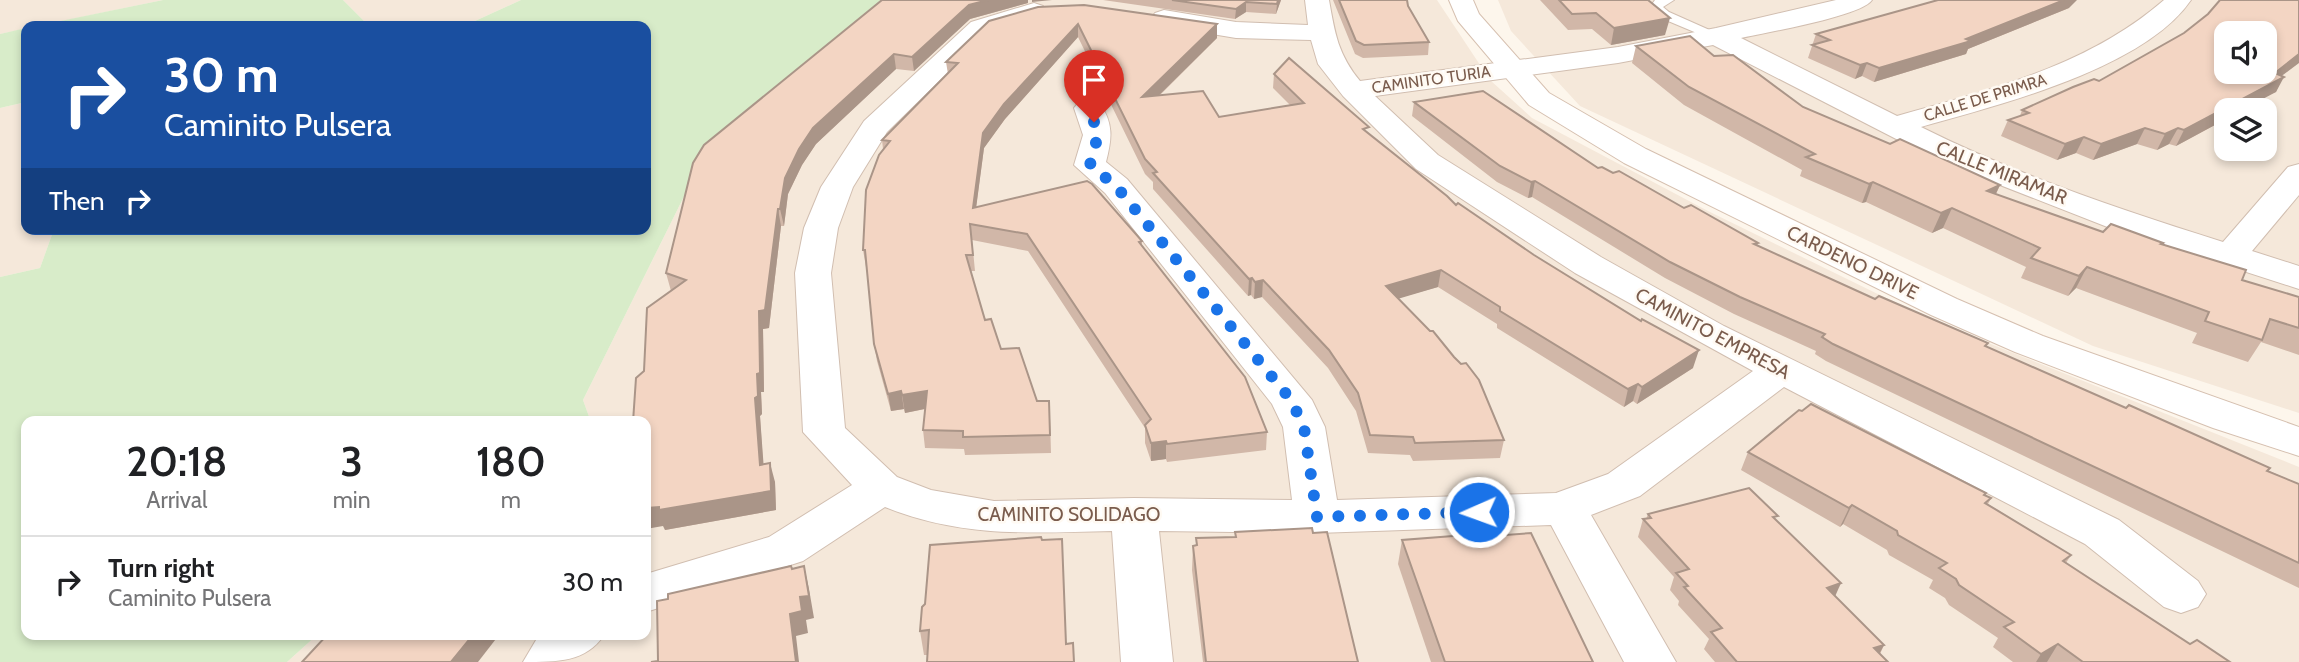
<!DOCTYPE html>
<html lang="en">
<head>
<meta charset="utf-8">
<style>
	:root { --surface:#fff; --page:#f2f2f2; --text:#202124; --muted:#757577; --line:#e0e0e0 }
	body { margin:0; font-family:Cabin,sans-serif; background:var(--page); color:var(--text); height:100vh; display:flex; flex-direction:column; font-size:26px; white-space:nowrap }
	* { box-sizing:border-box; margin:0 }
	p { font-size:23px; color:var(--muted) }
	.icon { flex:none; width:38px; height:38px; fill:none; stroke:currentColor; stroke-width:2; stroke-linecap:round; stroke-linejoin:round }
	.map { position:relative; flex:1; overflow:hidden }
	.details { position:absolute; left:21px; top:416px; width:630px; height:224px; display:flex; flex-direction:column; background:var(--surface); border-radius:14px; box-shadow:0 4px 10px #0003 }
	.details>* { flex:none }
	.guide { position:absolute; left:21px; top:21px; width:630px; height:214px; border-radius:14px; box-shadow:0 4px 10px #0003; background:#1a4fa0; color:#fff; overflow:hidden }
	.tools { position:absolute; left:2214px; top:21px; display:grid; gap:14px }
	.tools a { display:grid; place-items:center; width:63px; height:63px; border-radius:14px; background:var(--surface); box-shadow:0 4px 10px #0003; font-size:35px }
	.pin { position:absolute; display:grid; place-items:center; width:60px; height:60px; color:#fff; margin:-72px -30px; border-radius:50% 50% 50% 0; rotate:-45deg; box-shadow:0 0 7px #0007 }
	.pin .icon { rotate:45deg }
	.me { position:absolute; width:77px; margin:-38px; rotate:268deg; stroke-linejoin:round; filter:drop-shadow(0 0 5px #0008) }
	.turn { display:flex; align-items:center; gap:24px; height:147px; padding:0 28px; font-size:32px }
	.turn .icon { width:91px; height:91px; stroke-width:2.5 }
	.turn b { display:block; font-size:49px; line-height:60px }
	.then { display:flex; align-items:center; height:66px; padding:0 28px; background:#0003; gap:14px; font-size:26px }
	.eta { display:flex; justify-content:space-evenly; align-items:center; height:119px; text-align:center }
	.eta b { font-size:42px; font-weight:600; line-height:49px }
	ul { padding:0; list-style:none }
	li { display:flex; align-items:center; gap:21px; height:91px; padding:0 28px; border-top:2px solid var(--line) }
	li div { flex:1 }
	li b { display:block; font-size:26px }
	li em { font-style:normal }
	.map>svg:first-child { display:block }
	.residential { fill:#f5e8da; fill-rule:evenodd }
	.green { fill:#d8ecc9 }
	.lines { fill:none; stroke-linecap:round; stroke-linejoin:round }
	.lane-casing { stroke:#d1beb0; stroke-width:2 }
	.street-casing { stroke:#d1beb0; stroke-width:2 }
	.secondary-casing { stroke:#d6c0b0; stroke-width:2 }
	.lane { fill:#fff; fill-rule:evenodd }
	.street { fill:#fff; fill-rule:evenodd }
	.secondary { fill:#fff; fill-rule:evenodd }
	.wall { fill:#d1b7a8 }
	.shaded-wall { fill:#aa9588 }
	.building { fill:#f3d5c3; stroke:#aa9588; stroke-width:2; fill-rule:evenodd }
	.route { stroke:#1a73e8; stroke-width:12; stroke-dasharray:0 21.6 }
	.labels { text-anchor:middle; stroke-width:5; stroke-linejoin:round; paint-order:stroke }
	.far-street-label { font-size:16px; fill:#7a5c4d; stroke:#fffaf3 }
	.street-label { font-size:19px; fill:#7a5c4d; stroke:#fffaf3 }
</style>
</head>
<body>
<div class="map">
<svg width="2299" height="662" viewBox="0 0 2299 662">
	<rect width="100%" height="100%" fill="#fdf6ec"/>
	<g class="residential">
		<path d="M0,0H163L0,34Z"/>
		<path d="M343,0H521L464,26H369Z"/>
		<path d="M885,0H1437L1490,80L1532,118L1708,211L1933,321L2299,467V662H287L317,635H646V422H591L583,400L710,144Z"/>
		<path d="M1498,0H2299V413L2093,346L1580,106L1511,31ZM2226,33H2264V72H2226ZM2226,110H2264V149H2226Z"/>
		<path d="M26,102V229H54L40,268L0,277V108Z"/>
	</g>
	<g class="green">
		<path d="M163,0H343L369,26H36Z"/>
		<path d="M521,0H885L710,144L583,400L591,422H26V635H317L287,662H0V277L40,268L54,229H646V26H464Z"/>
		<path d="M26,28V102L0,108V34Z"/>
	</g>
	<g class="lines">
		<defs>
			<path id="lane" d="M1655,0H1674L1663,7L1669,12L1723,36L1716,40L1711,39L1661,18L1650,7Z"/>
			<g id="street">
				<path d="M1305,0H1329C1335,34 1338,54 1360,81L1618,47L1716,28L1836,0H1872C1862,16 1764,33 1741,38L1897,116C1992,89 2088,66 2164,0H2191C2144,69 1998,105 1921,127C2017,175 2121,210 2223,242L2288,167L2299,164V195L2252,251L2299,266V289L2110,228L1941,162L1713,45L1618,63L1375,96L1438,155L1601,257L1724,326L2119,520L2198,581L2206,594L2198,607L2181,613L2164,607L2085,544L1784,387L1640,496L1591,515L1676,662H1624L1551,525L1317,533L1159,531L1173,662H1121L1112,531C1031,533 962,538 885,507L803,561L646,612V574L769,537L852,485L803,432L795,273L804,228L821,187L864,121L971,22L1034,3L1043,6L1047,11L1043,16L989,32L887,132L853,187L838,228L831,273L845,428L897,477L931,490L994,501L1134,498L1292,500L1283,427L1272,404L1105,193L1074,165L1083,135L1074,108L1079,102L1089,99L1099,102C1114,124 1112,138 1106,162L1127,179L1312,400L1325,427L1337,500L1556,493L1608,474L1753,371L1575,273L1416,169L1343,96L1318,64L1311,40L1236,38L1164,26L1155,23L1151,18L1155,13L1164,10L1236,22L1308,25Z"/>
				<path d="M539,635H604C586,662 558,662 523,662Z"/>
			</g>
			<path id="secondary" d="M1449,0H1473L1479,14L1549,93L1646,149L1957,299L2043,336L2299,427V456L2213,428L2015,352L1931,315L1624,163L1529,105L1458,21Z"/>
		</defs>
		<use href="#lane" class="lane-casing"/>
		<use href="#street" class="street-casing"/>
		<use href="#secondary" class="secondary-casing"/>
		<use href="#lane" class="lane"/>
		<use href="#street" class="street"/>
		<use href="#secondary" class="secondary"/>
	</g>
	<g class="wall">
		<path d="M882,0L1028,3L970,19L914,71L896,69L816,144L802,165L788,194L784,226H781L769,328L763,329L764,392H761L762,414L760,416L763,464L775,482L776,510L665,530L644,371L671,291L666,273Z"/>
		<path d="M1103,0H1281L1276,14L1246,12L1235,19Z"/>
		<path d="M1333,0H1407L1408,6L1429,42L1428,55L1363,58L1355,54Z"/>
		<path d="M1540,0H1648L1665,35L1611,45L1592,29L1568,30Z"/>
		<path d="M1038,7L1217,38L1159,96L1219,117L1290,105L1273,88L1274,74L1368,133L1456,205L1693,368L1637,404L1633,401L1624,407L1497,328V324L1438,287L1398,298L1504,440L1500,458L1413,461L1410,455L1368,453L1356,411L1328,368L1262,297L1254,299L1251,295L1248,296L1153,189V182L1145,174L1078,37L1005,119L984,148L976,207L1142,241V245L1267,432L1266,450L1167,462L1166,459L1151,461L1145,443V428L1028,251L972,240L975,271H971L985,320L1001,349L1050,418L1051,453L965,455L964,449L925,448L923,430L925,409L905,413L904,409L891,411L877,361L874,344L867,267H866L863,250L883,149L882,140L948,74L946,62Z"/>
		<path d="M2069,8L1968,49L1966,54L1874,82L1862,76L1855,79L1808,58L1816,34Z"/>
		<path d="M1636,46L1714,56L1803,107L1890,144L2000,185L1996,194L2103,232L2162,245L2242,280L2299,297V355L2261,342L2248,362L2192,343L2197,333L2076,288L2068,296L2021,278L2026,267L1943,228L1932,233L1866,202L1862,203L1800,176L1802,170L1684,105L1632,63Z"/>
		<path d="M2282,76L2276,92L2226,110V119L2176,146L2169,144L2157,150L2137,144L2093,160L2076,153L2057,160L2001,136L2008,120L2020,116L2022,110L2099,81Z"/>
		<path d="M1414,102L1613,173L1758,243L1757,246L1875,299L1986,346L2299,484V588L1826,361L1815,354L1816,351L1734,314L1665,278L1532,197L1528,198L1497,182L1412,116Z"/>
		<path d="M1748,452L1985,495L1991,498L1988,504L2071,555L2066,563L2190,644L2230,662H2013L1993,647L1998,638L1949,605L1945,598L1929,588L1933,580L1889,555L1887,550L1843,524L1840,527L1741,470Z"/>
		<path d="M1648,514L1776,520L1835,596L1884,645L1880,654L1888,662H1715L1704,649L1709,639L1678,605L1679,601L1670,590L1674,577L1638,537L1643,519H1646Z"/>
		<path d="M1235,532L1358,662H1203L1192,570L1193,546H1196V538L1235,537Z"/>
		<path d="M1506,535L1593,662H1431L1398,564L1402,540Z"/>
		<path d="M1041,537L928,655H924L920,631Z"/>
	</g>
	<g class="shaded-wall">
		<path d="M988,0H1028V3L970,19L914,71L912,57L969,5Z"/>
		<path d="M1032,0H1052L1032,2Z"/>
		<path d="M1278,0H1281L1276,14L1277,4Z"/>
		<path d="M2064,0H2077L2069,8L1968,49L1966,54L1874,82L1879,68L1966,39Z"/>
		<path d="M1246,2V12L1235,19L1236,9Z"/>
		<path d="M1670,18L1665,35L1611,45L1614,28Z"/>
		<path d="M1078,24V37L1005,119L984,148L974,224L973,208L983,133L1004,104Z"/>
		<path d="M1217,24V38L1142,112V97Z"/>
		<path d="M894,54L896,69L816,144L802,165L788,194L784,226L780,209L785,178L799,149L813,128Z"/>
		<path d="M2299,54V63L2272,83L2284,77L2276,92L2242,110H2226V119L2176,146L2184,130L2275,73Z"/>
		<path d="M1867,63L1862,76L1855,79L1860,65Z"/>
		<path d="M2145,128L2137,144L2093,160L2101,144Z"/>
		<path d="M2178,128L2169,144L2157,150L2165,134Z"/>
		<path d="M2084,137L2076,153L2057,160L2065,144Z"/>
		<path d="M1535,181L1532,197L1528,198L1531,182Z"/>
		<path d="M1873,182L1866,202L1862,203L1869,184Z"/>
		<path d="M2000,185L1991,204L1987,191Z"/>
		<path d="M1952,208L1943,228L1932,233L1941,213Z"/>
		<path d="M778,209L781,226L769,328L763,329L764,392H761L762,414L760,416L765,484L760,465L755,398L759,311Z"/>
		<path d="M2087,267L2076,288L2068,296L2079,276Z"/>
		<path d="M1441,270L1438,287L1384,303L1386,286Z"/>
		<path d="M1252,278L1251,295L1248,296L1249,279Z"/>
		<path d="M1263,280L1262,297L1254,299L1255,282Z"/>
		<path d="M1699,350L1693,368L1637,404L1642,387Z"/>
		<path d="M1638,384L1633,401L1624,407L1628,389Z"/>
		<path d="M901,391L904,409L891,411L888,394Z"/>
		<path d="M927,391L929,408L905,413L902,395Z"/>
		<path d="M1166,441V459L1151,461V443Z"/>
		<path d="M770,463L775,482L776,510L665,530L663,526L646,529V508Z"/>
		<path d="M1852,505L1843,524L1840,527L1849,508Z"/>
		<path d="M804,566L809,589L814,618L806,620L808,633L796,636L799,662H796L790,614L800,597Z"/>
		<path d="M1841,583L1833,601L1827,588Z"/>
		<path d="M473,635H499L478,662H451Z"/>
		<path d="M2058,644L2047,662H2036L2041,654Z"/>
		<path d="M1884,645L1875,662L1874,648Z"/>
	</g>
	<g class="building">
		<path d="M882,0H988L969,5L912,57L894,54L813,128L799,149L785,178L780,209H778L765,310L759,311L760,373L757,374L758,396L755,398L760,465L770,463L771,491L659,510V507L646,508V422H633L636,378L644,371L647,308L686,280L666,273L693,163L704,145Z"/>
		<path d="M1172,0H1278L1277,4L1246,2L1236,9Z"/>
		<path d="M1339,0H1407L1408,6L1429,42L1364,45L1356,41Z"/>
		<path d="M1559,0H1648L1670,18L1614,28L1596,13L1572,14Z"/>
		<path d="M1938,0H2064L1966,39L1971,41L1879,68L1867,63L1860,65L1812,45L1830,40L1816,34Z"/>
		<path d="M2220,0H2299V54L2275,73L2284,77L2184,130L2178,128L2165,134L2145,128L2101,144L2084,137L2065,144L2008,120L2029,113L2022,110L2073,87L2094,79L2099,81L2184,33L2208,14ZM2226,33H2264V72H2226Z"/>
		<path d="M1084,5L1217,24L1142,97L1203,91L1219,117L1304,103L1274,74L1289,58L1369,127L1363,129L1447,196L1456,205L1458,203L1534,255L1641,321L1642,319L1699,350L1642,387L1638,384L1628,389L1500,311V307L1441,270L1386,286L1430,331H1433L1454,357L1461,364L1466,363L1479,380L1504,440L1415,443L1413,437L1370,435L1358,393L1329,350L1263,280L1255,282L1252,278L1249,279L1153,173L1157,172L1145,159L1078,24L1004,104L983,133L973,208L1087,181L1092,184L1142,241L1139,242L1245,377L1267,432L1167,444L1166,441L1151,443L1145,425L1151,419L1027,234L970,224L973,255H966L985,320L991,319L1001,349L1019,348L1037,401H1049L1050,435L963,437V431L923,430L927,391L902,395L901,391L888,394L874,344L865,250H863L866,190L879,155L890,141L882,140L958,63L946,62L989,21L1038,7Z"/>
		<path d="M1690,36L1714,56L1733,55L1803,107L1890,144L1900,139L2000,185L1987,191L2103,232L2111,224L2163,243L2161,244L2246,270L2242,280L2299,297V328L2270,319L2262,340L2205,321L2209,312L2087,267L2079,276L2031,258L2040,248L1952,208L1941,213L1873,182L1869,184L1806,157L1815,154L1689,87L1636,46Z"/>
		<path d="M1483,91L1598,168L1602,167L1613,173L1619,171L1684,208L1691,205L1758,243L1754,244L1875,299L1879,296L1988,343L1985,346L2126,408L2129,405L2270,468L2267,471L2299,484V563L1833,344L1822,337L1825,334L1740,297L1670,262L1535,181L1531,182L1500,166L1414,102Z"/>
		<path d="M1811,404L1986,493L1984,495L1991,498L1985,503L2071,555L2063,561L2190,644L2197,640L2230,662H2083L2058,644L2041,654L2004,627L2014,622L1959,585L1956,579L1939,568L1947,563L1898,535L1897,531L1852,505L1849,508L1748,452L1799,410L1802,411Z"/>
		<path d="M1749,488L1778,516L1773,517L1841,583L1827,588L1884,645L1874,648L1888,662H1737L1711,632L1722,628L1684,587L1688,586L1676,573L1689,569L1643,519L1651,518L1648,514Z"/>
		<path d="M1312,528L1313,533L1327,532L1358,662H1206L1193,546L1197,545L1196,538L1236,537L1235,532Z"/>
		<path d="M1505,532L1506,535L1531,533L1593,662H1445L1402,540Z"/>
		<path d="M1041,537L1042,540L1062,539L1066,644L1073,643L1074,662H927L929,630L920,631L922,607L925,604L930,545Z"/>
		<path d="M791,566L792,569L804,566L809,596L800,597L802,611L790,614L796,662H651L658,661L657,601L668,599V594Z"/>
		<path d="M327,635H473L451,662H302Z"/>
	</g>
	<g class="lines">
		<path class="route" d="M1094,122L1098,135L1090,165L1116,186L1291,400L1304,427L1317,517L1479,512"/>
	</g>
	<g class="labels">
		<g class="far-street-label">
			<text transform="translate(1431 79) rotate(-8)" y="6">CAMINITO TURIA</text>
			<text transform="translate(1985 97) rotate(-17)" y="6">CALLE DE PRIMRA</text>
		</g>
		<g class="street-label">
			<text transform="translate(2002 172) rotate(22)" y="7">CALLE MIRAMAR</text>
			<text transform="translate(1853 262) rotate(26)" y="7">CARDENO DRIVE</text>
			<text transform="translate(1713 333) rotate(28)" y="7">CAMINITO EMPRESA</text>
			<text x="1069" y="521">CAMINITO SOLIDAGO</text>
		</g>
	</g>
</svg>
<div class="tools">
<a><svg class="icon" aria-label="sound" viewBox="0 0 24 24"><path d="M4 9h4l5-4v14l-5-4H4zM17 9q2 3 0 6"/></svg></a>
<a><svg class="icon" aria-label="layers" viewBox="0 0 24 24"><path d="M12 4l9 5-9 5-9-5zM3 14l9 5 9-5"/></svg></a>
</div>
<div class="pin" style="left:1094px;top:122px;background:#d93025"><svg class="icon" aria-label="arrive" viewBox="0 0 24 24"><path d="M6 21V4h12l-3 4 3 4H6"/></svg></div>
<svg class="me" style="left:1479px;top:512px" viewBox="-20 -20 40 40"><circle r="17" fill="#1a73e8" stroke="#fff" stroke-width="3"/><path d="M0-11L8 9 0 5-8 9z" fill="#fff"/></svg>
<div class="guide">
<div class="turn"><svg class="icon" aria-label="right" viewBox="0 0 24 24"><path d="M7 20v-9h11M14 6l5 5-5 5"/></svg><div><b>30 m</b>Caminito Pulsera</div></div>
<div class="then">Then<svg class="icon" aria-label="right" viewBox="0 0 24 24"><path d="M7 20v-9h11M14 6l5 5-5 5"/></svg></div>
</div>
<section class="details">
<div class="eta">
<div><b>20:18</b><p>Arrival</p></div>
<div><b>3</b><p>min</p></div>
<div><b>180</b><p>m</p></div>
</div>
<ul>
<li><svg class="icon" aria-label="right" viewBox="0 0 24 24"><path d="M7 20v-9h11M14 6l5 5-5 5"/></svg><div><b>Turn right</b><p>Caminito Pulsera</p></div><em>30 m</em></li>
</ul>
</section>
</div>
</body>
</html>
